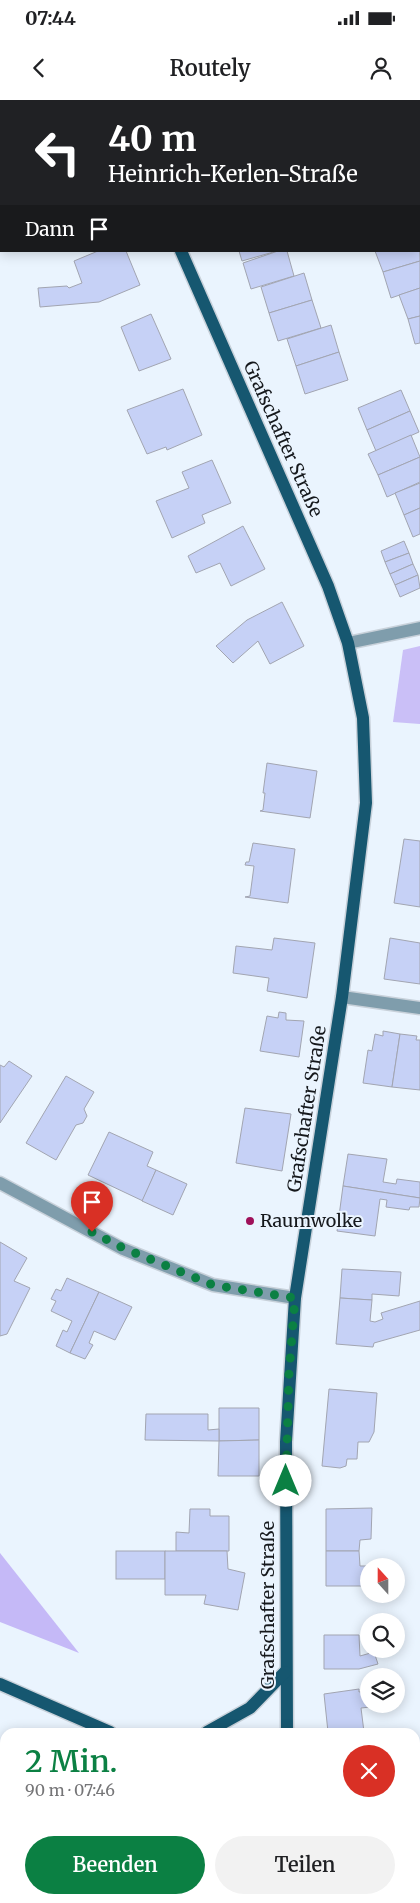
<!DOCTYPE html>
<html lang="de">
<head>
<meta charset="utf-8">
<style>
	:root { --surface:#fff; --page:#f2f2f2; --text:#202124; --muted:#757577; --accent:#0b8043 }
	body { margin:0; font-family:Merriweather,serif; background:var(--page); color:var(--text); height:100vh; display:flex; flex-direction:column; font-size:19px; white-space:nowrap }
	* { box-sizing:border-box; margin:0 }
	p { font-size:16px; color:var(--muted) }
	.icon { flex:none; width:28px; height:28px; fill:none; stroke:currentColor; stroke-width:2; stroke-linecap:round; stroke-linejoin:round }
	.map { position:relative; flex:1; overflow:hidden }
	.drawer { position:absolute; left:0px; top:1628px; width:420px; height:176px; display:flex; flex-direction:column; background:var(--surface); border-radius:15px 15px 0 0; box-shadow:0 2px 12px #0003 }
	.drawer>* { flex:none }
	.hud { position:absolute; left:0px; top:0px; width:420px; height:152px; box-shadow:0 2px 12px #0003; background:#202124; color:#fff; overflow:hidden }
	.needle { width:32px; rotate:339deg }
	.buttons { position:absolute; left:360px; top:1458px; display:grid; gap:10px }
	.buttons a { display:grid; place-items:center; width:45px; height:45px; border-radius:50%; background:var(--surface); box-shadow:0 2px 12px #0003; font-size:25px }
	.pin { position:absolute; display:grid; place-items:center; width:42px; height:42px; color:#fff; margin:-51px -21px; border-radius:50% 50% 50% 0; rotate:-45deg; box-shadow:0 0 5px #0007 }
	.pin .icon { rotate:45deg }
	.me { position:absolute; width:55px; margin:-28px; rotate:0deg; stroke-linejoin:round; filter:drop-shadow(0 0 4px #0008) }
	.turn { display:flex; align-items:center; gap:18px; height:105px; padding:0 25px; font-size:22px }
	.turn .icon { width:65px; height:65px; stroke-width:2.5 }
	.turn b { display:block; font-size:35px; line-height:42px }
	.then { display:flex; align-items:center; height:48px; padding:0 25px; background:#0003; gap:10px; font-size:19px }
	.round { display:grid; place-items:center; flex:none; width:52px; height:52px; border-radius:26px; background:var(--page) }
	.summary { display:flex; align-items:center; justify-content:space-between; height:85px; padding:0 25px }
	h1 { font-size:30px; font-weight:600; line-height:38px; color:var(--accent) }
	.cta { display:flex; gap:10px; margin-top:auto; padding:10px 25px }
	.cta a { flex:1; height:58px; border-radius:30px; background:var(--accent); color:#fff; font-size:20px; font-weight:600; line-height:58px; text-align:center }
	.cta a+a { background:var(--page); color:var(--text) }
	.status { display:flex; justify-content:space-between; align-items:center; height:35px; padding:0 25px; background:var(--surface); direction:ltr }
	.status svg { height:14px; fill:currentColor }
	header { display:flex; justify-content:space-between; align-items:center; height:65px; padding:0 25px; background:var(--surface); font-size:22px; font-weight:600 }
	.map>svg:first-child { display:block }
	.built { fill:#dae9f9 }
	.green { fill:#cabff7 }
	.forest { fill:#c5b9f7 }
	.building { fill:#c6d1f6; stroke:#a2a5b1 }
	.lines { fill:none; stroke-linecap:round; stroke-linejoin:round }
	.minor-casing { stroke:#c8d1da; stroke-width:15 }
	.major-casing { stroke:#c8d1da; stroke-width:15 }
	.minor { stroke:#7f9dac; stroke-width:12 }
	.major { stroke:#165770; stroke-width:12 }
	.rail-casing { stroke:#7d838a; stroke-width:5.5 }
	.rail { stroke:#eaf4fe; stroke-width:4; stroke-dasharray:11; stroke-linecap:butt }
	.route { stroke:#0b8043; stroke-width:9; stroke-dasharray:0 16.2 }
	.poi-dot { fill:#9f105a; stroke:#eaf4fe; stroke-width:2 }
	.labels { text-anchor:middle; stroke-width:4; stroke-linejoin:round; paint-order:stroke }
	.street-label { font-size:18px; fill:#15181c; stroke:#eaf4fe }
	.poi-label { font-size:18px; fill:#15181c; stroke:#eaf4fe; text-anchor:start }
</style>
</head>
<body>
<div class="status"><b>07:44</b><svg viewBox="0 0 49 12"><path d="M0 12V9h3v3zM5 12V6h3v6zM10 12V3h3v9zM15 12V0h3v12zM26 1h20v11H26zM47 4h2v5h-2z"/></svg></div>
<header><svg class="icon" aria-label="back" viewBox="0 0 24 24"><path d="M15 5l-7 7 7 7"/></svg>Routely<svg class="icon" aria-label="person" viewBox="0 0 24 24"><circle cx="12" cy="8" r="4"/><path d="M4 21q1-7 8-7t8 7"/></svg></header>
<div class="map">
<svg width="420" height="1803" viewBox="0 0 420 1803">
	<rect width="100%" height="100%" fill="#eaf4fe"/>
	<rect class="built" x="182" y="0" width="195" height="1"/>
	<g class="green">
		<path d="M420,546V624L393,622L403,550Z"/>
		<path d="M415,1771L420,1773V1803H340L339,1799H415Z"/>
	</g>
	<path class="forest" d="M0,1453L79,1553L0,1522Z"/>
	<g class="building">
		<path d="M419,133L420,161L383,172L375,151H419Z"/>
		<path d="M98,151H126L140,185L99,202L40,207L38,188L67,186L69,188L82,183L74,161Z"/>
		<path d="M239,151H277L242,161Z"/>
		<path d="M278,151H287L294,176L251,189L243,163Z"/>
		<path d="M420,161V188L391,198L383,172Z"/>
		<path d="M304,173L312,200L269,213L261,187Z"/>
		<path d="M420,188V216L408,219L399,195Z"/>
		<path d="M312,200L321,228L278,241L269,213Z"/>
		<path d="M151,214L171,259L139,271L121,227Z"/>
		<path d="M420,216V243L415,244L408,219Z"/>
		<path d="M331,225L339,252L296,266L287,239Z"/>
		<path d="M339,252L348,280L305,294L296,266Z"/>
		<path d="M183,289L202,335L167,350L166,347L147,354L127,310Z"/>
		<path d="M401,290L410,311L367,330L358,308Z"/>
		<path d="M410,311L419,332L376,351L367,330Z"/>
		<path d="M411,335L420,357L378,375L368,354Z"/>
		<path d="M420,357V382L387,397L378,375Z"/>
		<path d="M212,360L231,403L202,415L205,423L172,438L156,401L189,388L182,372Z"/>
		<path d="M420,383V408L404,415L395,393Z"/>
		<path d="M420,408V434L413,437L404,415Z"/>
		<path d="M243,426L265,469L231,486L220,463L196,473L188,456Z"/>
		<path d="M404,441L409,453L385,462L381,451Z"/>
		<path d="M409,453L413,464L390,474L385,462Z"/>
		<path d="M413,464L418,475L395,485L390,474Z"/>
		<path d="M418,475L420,488L400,497L395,485Z"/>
		<path d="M282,502L304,546L270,564L258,541L233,563L216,546L247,520Z"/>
		<path d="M267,663L317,671L310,718L260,711L263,710L265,693H263Z"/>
		<path d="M404,739L420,741V807L394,803Z"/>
		<path d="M253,743L295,749L288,803L245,797L250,796L254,766L245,765L246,762H249Z"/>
		<path d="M274,838L315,843L307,898L267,891L269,878L233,873L236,846L272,850Z"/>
		<path d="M390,838L420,843V884L384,879Z"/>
		<path d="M279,912L286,913V920L304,921L299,957L260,951L267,916L278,918Z"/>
		<path d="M383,931L400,934L392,987L363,983L368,950L372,951L375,934L383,936Z"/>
		<path d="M400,934L417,936L416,940H420V990L392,987Z"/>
		<path d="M9,961L32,976L0,1023V965L4,967Z"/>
		<path d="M66,976L94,992L84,1009L87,1016L83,1023L76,1025L56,1060L26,1043Z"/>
		<path d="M245,1008L291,1014L282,1071L236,1063Z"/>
		<path d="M109,1032L153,1052L147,1066L156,1070L143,1101L88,1075Z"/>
		<path d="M348,1054L387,1059L383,1082L396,1084L397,1079L420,1082V1098L343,1086Z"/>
		<path d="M156,1070L187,1084L173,1115L142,1101Z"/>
		<path d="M343,1086L420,1098L419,1107H410L409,1110L386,1107L387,1100L380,1099L375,1136L337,1131Z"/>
		<path d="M0,1142L27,1158L14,1181L30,1188L7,1234L0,1236Z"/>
		<path d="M342,1169L401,1172L399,1196L372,1194V1200L340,1198Z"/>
		<path d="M67,1178L99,1192L70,1253L56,1246L63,1230L67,1232L72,1221L51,1211L56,1201L51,1199L56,1189L61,1191Z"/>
		<path d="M99,1192L132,1207L115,1240L94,1231L89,1243L93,1245L85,1259L70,1253Z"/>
		<path d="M340,1198L372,1200L370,1221L375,1222L383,1219L381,1213L420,1201V1230L374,1243L373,1247L336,1244Z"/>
		<path d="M329,1289L377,1293L374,1332L369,1342H358L357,1359H347L346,1366L340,1368L322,1366Z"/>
		<path d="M219,1308H259V1340L219,1341Z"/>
		<path d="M146,1314H208V1330L219,1329V1341L145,1340Z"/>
		<path d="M259,1340V1376H218L219,1341Z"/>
		<path d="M372,1408L371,1439L360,1440L359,1451H326V1409Z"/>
		<path d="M190,1409H210V1416H229V1451H176V1432L189,1433Z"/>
		<rect x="116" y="1451" width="49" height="28"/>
		<path d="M165,1451H227L228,1469L245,1473L238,1510L204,1504L206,1495H165Z"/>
		<path d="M326,1451H359L360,1466H368V1486H326Z"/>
		<path d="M324,1535H359L360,1556L374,1552L378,1564L359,1569H324Z"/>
		<path d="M359,1589V1592L369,1590V1604L389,1605L361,1608L364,1632H328L324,1594Z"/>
	</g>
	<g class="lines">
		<defs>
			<g id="minor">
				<path d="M31,1L34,0"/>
				<path d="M0,17H1"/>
				<path d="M419,49H420"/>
				<path d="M419,65L420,68"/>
				<path d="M348,543L420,528"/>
				<path d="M342,897L420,908"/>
				<path d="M0,1083L123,1149L213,1185L295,1198"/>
			</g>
			<g id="major">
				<path d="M147,0V1"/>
				<path d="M181,151L328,486L348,543L363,618L366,703L342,897L295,1198L286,1342L287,1632"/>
				<path d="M0,1584L110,1632"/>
				<path d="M207,1632L250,1608L285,1572"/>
				<path d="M415,1737L420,1739"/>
				<path d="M320,1799L321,1803"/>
			</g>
		</defs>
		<use href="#minor" class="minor-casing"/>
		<use href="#major" class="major-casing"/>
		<use href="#minor" class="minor"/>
		<use href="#major" class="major"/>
		<defs>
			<g id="rail">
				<path d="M0,1717L5,1718"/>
				<path d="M298,1799L313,1803"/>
			</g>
		</defs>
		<use href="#rail" class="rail-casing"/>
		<use href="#rail" class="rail"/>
	</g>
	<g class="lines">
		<path class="route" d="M92,1132L123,1148L213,1185L295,1198L289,1274L286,1381"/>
	</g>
	<circle class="poi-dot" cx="250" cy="1121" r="5"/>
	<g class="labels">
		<g class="street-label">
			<text transform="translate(283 339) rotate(66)" y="6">Grafschafter Straße</text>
			<text transform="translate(307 1009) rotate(-81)" y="6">Grafschafter Straße</text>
			<text transform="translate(268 1505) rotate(-90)" y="6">Grafschafter Straße</text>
		</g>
		<g class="poi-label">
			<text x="260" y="1127">Raumwolke</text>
		</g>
	</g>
</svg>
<div class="buttons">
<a><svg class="needle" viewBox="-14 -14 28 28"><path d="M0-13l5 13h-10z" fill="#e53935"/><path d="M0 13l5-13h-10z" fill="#757577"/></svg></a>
<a><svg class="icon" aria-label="search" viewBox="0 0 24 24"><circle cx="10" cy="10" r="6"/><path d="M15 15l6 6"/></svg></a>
<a><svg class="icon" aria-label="layers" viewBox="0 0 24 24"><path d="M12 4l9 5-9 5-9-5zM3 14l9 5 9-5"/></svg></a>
</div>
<div class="pin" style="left:92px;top:1132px;background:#d93025"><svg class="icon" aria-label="arrive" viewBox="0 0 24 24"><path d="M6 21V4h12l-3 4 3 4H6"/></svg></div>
<svg class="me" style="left:286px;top:1381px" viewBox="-20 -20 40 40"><circle r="19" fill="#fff"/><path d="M0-13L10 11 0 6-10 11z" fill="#0b8043"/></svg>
<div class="hud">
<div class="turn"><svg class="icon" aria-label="left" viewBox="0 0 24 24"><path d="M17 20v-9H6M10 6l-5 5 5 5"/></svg><div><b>40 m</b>Heinrich-Kerlen-Straße</div></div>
<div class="then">Dann<svg class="icon" aria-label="arrive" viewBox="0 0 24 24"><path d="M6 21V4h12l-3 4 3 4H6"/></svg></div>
</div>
<section class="drawer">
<div class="summary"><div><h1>2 Min.</h1><p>90 m · 07:46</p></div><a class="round" style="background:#d93025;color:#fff"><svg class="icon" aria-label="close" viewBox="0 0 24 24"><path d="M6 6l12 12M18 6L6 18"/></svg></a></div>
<div class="cta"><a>Beenden</a><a>Teilen</a></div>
</section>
</div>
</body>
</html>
